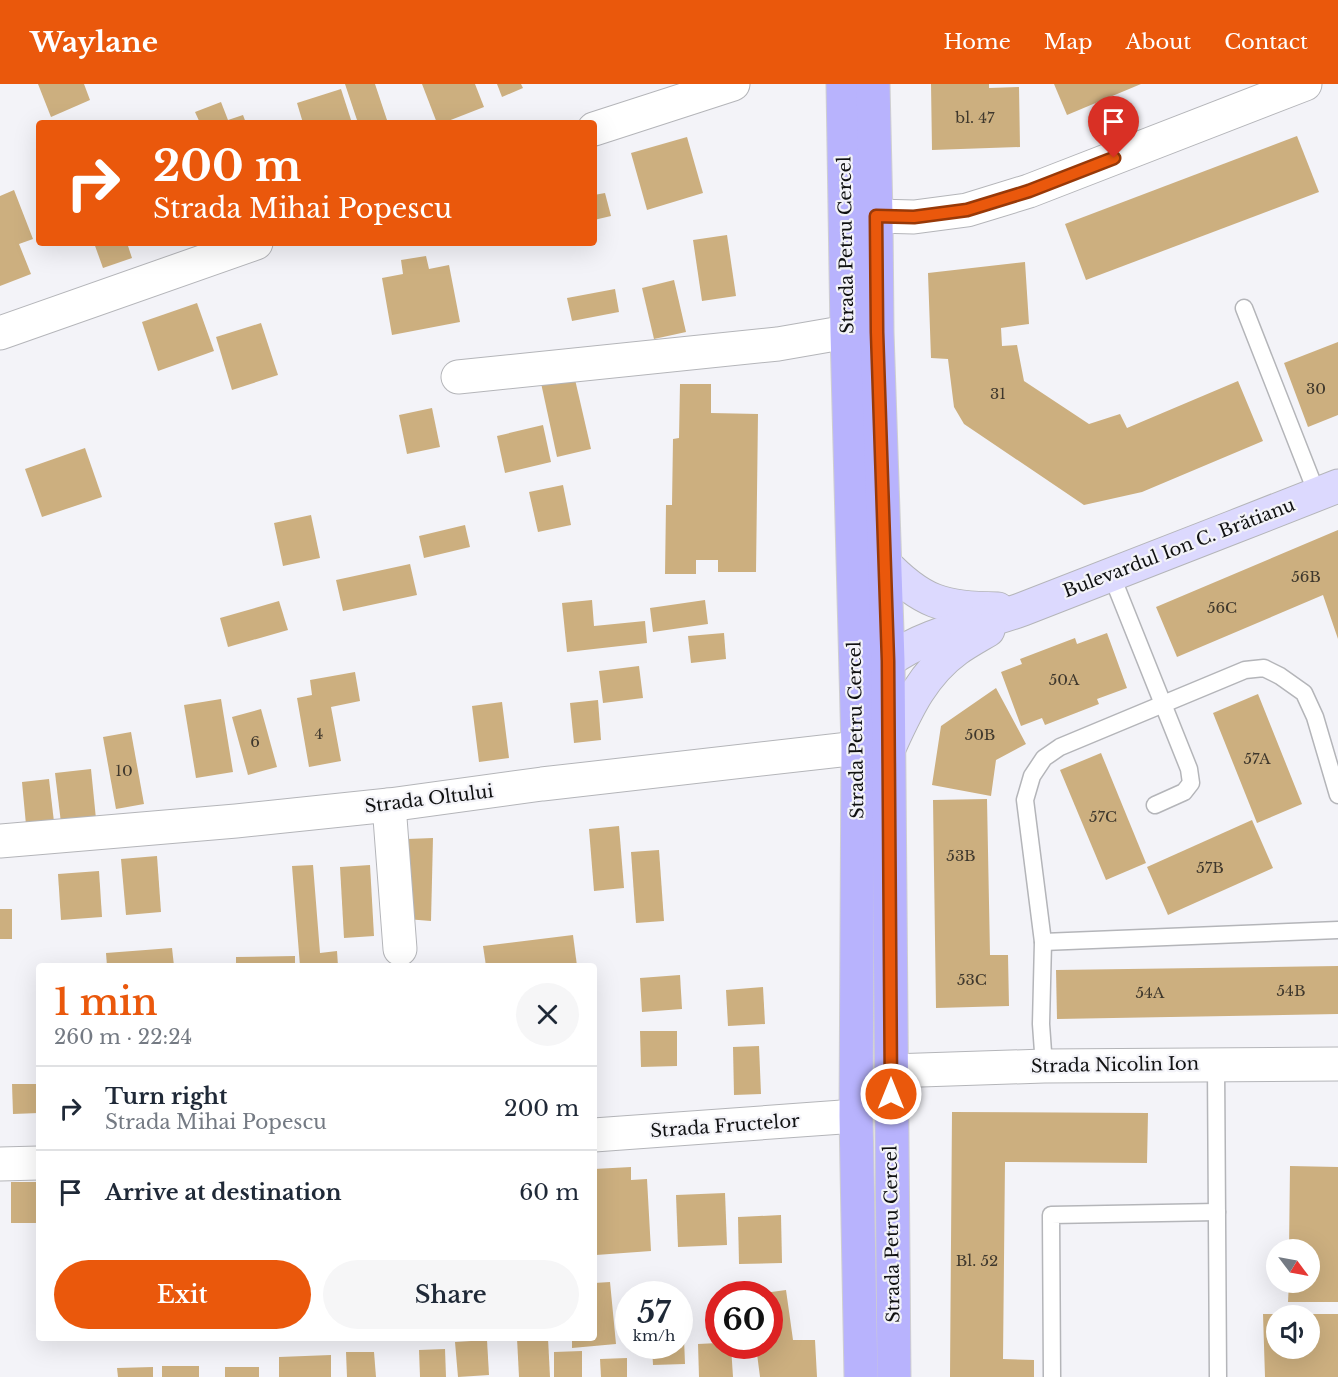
<!DOCTYPE html>
<html lang="en">
<head>
<meta charset="utf-8">
<style>
	:root { --surface:#fff; --page:#f6f6f7; --text:#1f2937; --muted:#747a83; --line:#e0e1e3; --accent:#ea580c }
	body { margin:0; font-family:"Libre Baskerville",serif; background:var(--page); color:var(--text); height:100vh; display:flex; flex-direction:column; font-size:22px; white-space:nowrap }
	* { box-sizing:border-box; margin:0 }
	p { font-size:20px; color:var(--muted) }
	.icon { flex:none; width:33px; height:33px; fill:none; stroke:currentColor; stroke-width:2; stroke-linecap:round; stroke-linejoin:round }
	.map { position:relative; flex:1; overflow:hidden }
	.sheet { position:absolute; left:36px; top:879px; width:561px; height:378px; display:flex; flex-direction:column; background:var(--surface); border-radius:6px; box-shadow:0 6px 24px #0002 }
	.sheet>* { flex:none }
	.guide { position:absolute; left:36px; top:36px; width:561px; height:126px; border-radius:6px; box-shadow:0 6px 24px #0002; background:#ea580c; color:#fff; overflow:hidden }
	.needle { width:39px; rotate:122deg }
	.buttons { position:absolute; left:1266px; top:1155px; display:grid; gap:12px }
	.buttons a { display:grid; place-items:center; width:54px; height:54px; border-radius:50%; background:var(--surface); box-shadow:0 6px 24px #0002; font-size:30px }
	.speed { position:absolute; left:615px; top:1197px; display:flex; gap:12px; font-size:30px; font-weight:700; text-align:center }
	.speed>* { display:grid; place-content:center; width:78px; height:78px; border-radius:50%; background:var(--surface); box-shadow:0 6px 24px #0002; line-height:1 }
	.speed small { font-size:15px; font-weight:400 }
	.speed .limit { border:9px solid #d22; background:#fff; color:#111 }
	.pin { position:absolute; display:grid; place-items:center; width:51px; height:51px; color:#fff; margin:-62px -26px; border-radius:50% 50% 50% 0; rotate:-45deg; box-shadow:0 0 6px #0007 }
	.pin .icon { rotate:45deg }
	.me { position:absolute; width:66px; margin:-33px; rotate:0deg; stroke-linejoin:round; filter:drop-shadow(0 0 4px #0008) }
	.turn { display:flex; align-items:center; gap:21px; height:126px; padding:0 18px; font-size:27px }
	.turn .icon { width:78px; height:78px; stroke-width:2.5 }
	.turn b { display:block; font-size:42px; line-height:51px }
	.round { display:grid; place-items:center; flex:none; width:63px; height:63px; border-radius:32px; background:var(--page) }
	.summary { display:flex; align-items:center; justify-content:space-between; height:102px; padding:0 18px }
	h1 { font-size:36px; font-weight:600; line-height:45px; color:var(--accent) }
	.action { display:flex; gap:12px; margin-top:auto; padding:12px 18px }
	.action a { flex:1; height:69px; border-radius:36px; background:var(--accent); color:#fff; font-size:24px; font-weight:600; line-height:69px; text-align:center }
	.action a+a { background:var(--page); color:var(--text) }
	ul { padding:0; list-style:none }
	li { display:flex; align-items:center; gap:18px; height:84px; padding:0 18px; border-top:2px solid var(--line) }
	li div { flex:1 }
	li b { display:block; font-size:22px }
	li em { font-style:normal }
	header { display:flex; align-items:center; gap:36px; box-sizing:border-box; height:84px; padding:0 30px; background:var(--accent); color:#fff }
	header strong { font-size:28px }
	nav { display:flex; gap:33px; margin-inline-start:auto; font-size:21px }
	.map>svg:first-child { display:block }
	.building { fill:#ccaf7f }
	.lines { fill:none; stroke-linecap:round; stroke-linejoin:round }
	.lane-casing { stroke:#b4b5b9; stroke-width:19 }
	.street-casing { stroke:#b4b5b9; stroke-width:35 }
	.secondary-casing { stroke:#b4b5b9; stroke-width:35 }
	.primary-casing { stroke:#cfcfd0; stroke-width:35 }
	.lane { stroke:#fff; stroke-width:16 }
	.street { stroke:#fff; stroke-width:33 }
	.secondary { stroke:#dcd9fe; stroke-width:33 }
	.primary { stroke:#b8b3fd; stroke-width:33 }
	.route-casing { stroke:#983908; stroke-width:15 }
	.route { stroke:#ea580c; stroke-width:10 }
	.labels { text-anchor:middle; stroke-width:4.5; stroke-linejoin:round; paint-order:stroke }
	.number-label { font-size:15px; fill:#3f382d }
	.street-label { font-size:18px; fill:#101112; stroke:#f3f3f8 }
</style>
</head>
<body>
<header>
<strong>Waylane</strong>
<nav><a>Home</a><a>Map</a><a>About</a><a>Contact</a></nav>
</header>
<div class="map">
<svg width="1338" height="1293" viewBox="0 0 1338 1293">
	<rect width="100%" height="100%" fill="#f3f3f8"/>
	<g class="building">
		<path d="M38,0H84L90,16L51,33Z"/>
		<path d="M345,0H375L388,39H358Z"/>
		<path d="M422,0H475L484,23L443,39H437Z"/>
		<path d="M497,0H521L523,4L502,13Z"/>
		<path d="M931,0H989V4L1019,3L1020,63L932,66Z"/>
		<path d="M1054,0H1141L1067,31Z"/>
		<path d="M341,5L352,39H303L297,19Z"/>
		<path d="M221,18L228,36L243,31L246,39H200L195,28Z"/>
		<path d="M1297,52L1319,108L1086,196L1065,140Z"/>
		<path d="M687,53L703,109L647,126L631,69Z"/>
		<path d="M14,106L33,155L19,160L31,190L0,202V112Z"/>
		<path d="M605,109L611,132L594,136V111Z"/>
		<path d="M727,151L736,212L702,217L693,156Z"/>
		<path d="M94,159H127L132,174L103,184Z"/>
		<path d="M426,172L429,185L449,181L460,238L392,251L382,194L403,190L401,176Z"/>
		<path d="M1025,178L1029,240L1001,244L1002,262L1017,261L1024,297L1089,340L1120,330L1127,344L1238,297L1263,357L1142,408L1084,421L964,340L954,323L948,275L931,274L928,189Z"/>
		<path d="M674,196L686,248L654,255L642,204Z"/>
		<path d="M615,205L619,228L572,237L567,214Z"/>
		<path d="M197,219L214,267L158,287L142,238Z"/>
		<path d="M261,239L278,291L232,306L216,253Z"/>
		<path d="M1338,258V331L1308,343L1284,279Z"/>
		<path d="M574,291L591,365L557,373L541,299Z"/>
		<path d="M680,300H711V329L758,330L756,488H718V476H696V490H665L666,421H672L673,355L679,354Z"/>
		<path d="M432,324L440,363L407,370L399,331Z"/>
		<path d="M543,341L551,378L505,389L497,352Z"/>
		<path d="M85,364L102,413L42,433L25,385Z"/>
		<path d="M563,401L571,441L538,448L529,408Z"/>
		<path d="M311,431L320,474L283,482L274,439Z"/>
		<path d="M465,441L470,463L424,474L419,452Z"/>
		<path d="M1338,446V555L1323,511L1177,573L1156,523Z"/>
		<path d="M410,480L417,511L343,527L336,496Z"/>
		<path d="M592,516L594,542L645,537L647,559L567,568L562,519Z"/>
		<path d="M705,516L708,540L653,548L650,524Z"/>
		<path d="M279,517L288,546L228,563L220,534Z"/>
		<path d="M724,549L726,575L691,579L688,552Z"/>
		<path d="M1107,549L1127,604L1097,615L1099,620L1045,641L1042,634L1021,642L1001,588L1022,580L1020,575L1075,554L1077,560Z"/>
		<path d="M639,582L643,614L603,619L599,587Z"/>
		<path d="M355,588L360,617L331,623L341,677L309,683L297,614L312,611L310,596Z"/>
		<path d="M996,604L1026,660L996,676L991,712L932,701L941,642Z"/>
		<path d="M1258,610L1302,720L1257,739L1213,629Z"/>
		<path d="M221,615L233,688L196,694L184,621Z"/>
		<path d="M598,616L601,656L574,659L570,619Z"/>
		<path d="M502,618L509,674L479,678L472,622Z"/>
		<path d="M261,625L277,683L248,691L232,633Z"/>
		<path d="M131,648L144,720L116,725L103,653Z"/>
		<path d="M1101,669L1146,779L1106,796L1060,686Z"/>
		<path d="M91,685L96,735L61,739L55,689Z"/>
		<path d="M49,695L54,738L26,741L22,698Z"/>
		<path d="M987,715L990,871H1008L1009,922L936,924L933,716Z"/>
		<path d="M1252,736L1273,784L1168,831L1147,783Z"/>
		<path d="M619,742L624,804L594,807L589,745Z"/>
		<path d="M433,754L431,837L406,835L407,755Z"/>
		<path d="M659,766L664,837L636,839L631,768Z"/>
		<path d="M157,772L161,828L126,831L121,775Z"/>
		<path d="M313,781L320,869L337,867L338,882H300L292,782Z"/>
		<path d="M370,781L374,852L344,854L340,783Z"/>
		<path d="M99,787L102,833L61,836L58,790Z"/>
		<rect x="0" y="825" width="12" height="30"/>
		<path d="M573,851L577,882H486L483,862Z"/>
		<path d="M172,864L174,882H107L106,869Z"/>
		<path d="M295,872V882H236V873Z"/>
		<path d="M1338,882V930L1057,935L1056,886Z"/>
		<path d="M680,891L682,925L642,928L640,894Z"/>
		<path d="M763,903L765,940L728,942L726,906Z"/>
		<path d="M640,947H677V982L641,983Z"/>
		<path d="M759,962L761,1010L734,1011L733,963Z"/>
		<path d="M12,1000H39V1029L13,1030Z"/>
		<path d="M952,1028L1148,1029L1147,1079L1005,1078L1003,1275L1034,1276V1293H950Z"/>
		<path d="M1290,1082L1338,1083V1218H1288L1289,1198H1310V1166H1289Z"/>
		<path d="M631,1083V1096L647,1095L651,1167L596,1171L594,1085Z"/>
		<rect x="11" y="1098" width="28" height="41"/>
		<path d="M725,1109L727,1161L678,1163L676,1111Z"/>
		<path d="M781,1131L782,1179L739,1180L738,1133Z"/>
		<path d="M610,1198L616,1260L572,1264V1254H594V1199Z"/>
		<path d="M786,1206L793,1256H815L817,1293H760L756,1262H770V1210L764,1209Z"/>
		<path d="M683,1228L685,1280L653,1281L652,1262H680V1229Z"/>
		<path d="M1263,1230H1276V1264H1310V1230H1338V1293H1265Z"/>
		<path d="M517,1254H548L550,1293H519Z"/>
		<path d="M487,1256L489,1291L458,1293L455,1258Z"/>
		<path d="M718,1259V1262H731L733,1293H699L698,1260Z"/>
		<path d="M445,1265L446,1293H420L419,1266Z"/>
		<path d="M582,1267V1293H554V1268Z"/>
		<path d="M346,1268H374L376,1293H347Z"/>
		<path d="M331,1271V1293H279V1273Z"/>
		<path d="M627,1274V1293H601L600,1275Z"/>
		<rect x="162" y="1282" width="37" height="11"/>
		<path d="M153,1283V1293H118L117,1284Z"/>
		<rect x="225" y="1283" width="34" height="10"/>
	</g>
	<g class="lines">
		<defs>
			<g id="lane">
				<path d="M1244,224L1317,410"/>
				<path d="M1111,490L1189,685L1191,699L1184,708L1155,721"/>
				<path d="M1043,858L1338,846"/>
				<path d="M1216,980L1218,1293"/>
				<path d="M1044,982L1041,940L1043,858L1025,716L1032,692L1044,674L1060,663L1245,586L1264,584L1280,592L1304,609L1315,633L1338,711"/>
				<path d="M1052,1293L1051,1131L1217,1128"/>
			</g>
			<g id="street">
				<path d="M594,45L733,0"/>
				<path d="M876,132L914,133L967,126L1029,107L1305,0"/>
				<path d="M0,249L256,159"/>
				<path d="M458,293L778,260L847,248"/>
				<path d="M389,721L400,865"/>
				<path d="M0,757L236,737L389,721L542,700L858,664"/>
				<path d="M891,987L1044,982L1338,980"/>
				<path d="M594,1051L856,1032"/>
				<path d="M0,1080L39,1079"/>
			</g>
			<g id="secondary">
				<path d="M883,478C922,519 943,524 998,525"/>
				<path d="M888,577C931,546 975,543 1023,525C1128,485 1233,443 1338,402"/>
				<path d="M889,664C906,627 922,590 957,565C967,558 978,552 988,546"/>
			</g>
			<g id="primary">
				<path d="M843,0L847,248L858,664L856,1032L861,1293"/>
				<path d="M873,0L876,132L877,248L888,577L894,1293"/>
			</g>
		</defs>
		<use href="#lane" class="lane-casing"/>
		<use href="#street" class="street-casing"/>
		<use href="#secondary" class="secondary-casing"/>
		<use href="#primary" class="primary-casing"/>
		<use href="#lane" class="lane"/>
		<use href="#street" class="street"/>
		<use href="#secondary" class="secondary"/>
		<use href="#primary" class="primary"/>
	</g>
	<g class="lines">
		<defs>
			<path id="route" d="M891,1010L888,577L877,248L876,132L914,133L967,126L1029,107L1114,74"/>
		</defs>
		<use href="#route" class="route-casing"/>
		<use href="#route" class="route"/>
	</g>
	<g class="labels">
		<g class="number-label">
			<text x="975" y="39">bl. 47</text>
			<text x="1316" y="310">30</text>
			<text x="998" y="315">31</text>
			<text x="1306" y="498">56B</text>
			<text x="1222" y="529">56C</text>
			<text x="1064" y="601">50A</text>
			<text x="319" y="655">4</text>
			<text x="980" y="656">50B</text>
			<text x="255" y="663">6</text>
			<text x="1257" y="680">57A</text>
			<text x="124" y="692">10</text>
			<text x="1103" y="738">57C</text>
			<text x="961" y="777">53B</text>
			<text x="1210" y="789">57B</text>
			<text x="972" y="901">53C</text>
			<text x="1291" y="912">54B</text>
			<text x="1150" y="914">54A</text>
			<text x="977" y="1182">Bl. 52</text>
		</g>
		<g class="street-label">
			<text transform="translate(846 161) rotate(-91)" y="6">Strada Petru Cercel</text>
			<text transform="translate(1179 464) rotate(-21)" y="6">Bulevardul Ion C. Brătianu</text>
			<text transform="translate(856 646) rotate(-91)" y="6">Strada Petru Cercel</text>
			<text transform="translate(429 715) rotate(-7)" y="6">Strada Oltului</text>
			<text transform="translate(1115 981) rotate(-1)" y="6">Strada Nicolin Ion</text>
			<text transform="translate(725 1042) rotate(-4)" y="6">Strada Fructelor</text>
			<text transform="translate(892 1150) rotate(-91)" y="6">Strada Petru Cercel</text>
		</g>
	</g>
</svg>
<div class="buttons">
<a><svg class="needle" viewBox="-14 -14 28 28"><path d="M0-13l5 13h-10z" fill="#e53935"/><path d="M0 13l5-13h-10z" fill="#747a83"/></svg></a>
<a><svg class="icon" aria-label="sound" viewBox="0 0 24 24"><path d="M4 9h4l5-4v14l-5-4H4zM17 9q2 3 0 6"/></svg></a>
</div>
<div class="speed"><div>57<small>km/h</small></div><div class="limit">60</div></div>
<div class="pin" style="left:1114px;top:74px;background:#d93025"><svg class="icon" aria-label="arrive" viewBox="0 0 24 24"><path d="M6 21V4h12l-3 4 3 4H6"/></svg></div>
<svg class="me" style="left:891px;top:1010px" viewBox="-20 -20 40 40"><circle r="17" fill="#ea580c" stroke="#fff" stroke-width="3"/><path d="M0-11L8 9 0 5-8 9z" fill="#fff"/></svg>
<div class="guide">
<div class="turn"><svg class="icon" aria-label="right" viewBox="0 0 24 24"><path d="M7 20v-9h11M14 6l5 5-5 5"/></svg><div><b>200 m</b>Strada Mihai Popescu</div></div>
</div>
<section class="sheet">
<div class="summary"><div><h1>1 min</h1><p>260 m · 22:24</p></div><a class="round"><svg class="icon" aria-label="close" viewBox="0 0 24 24"><path d="M6 6l12 12M18 6L6 18"/></svg></a></div>
<ul>
<li><svg class="icon" aria-label="right" viewBox="0 0 24 24"><path d="M7 20v-9h11M14 6l5 5-5 5"/></svg><div><b>Turn right</b><p>Strada Mihai Popescu</p></div><em>200 m</em></li>
<li><svg class="icon" aria-label="arrive" viewBox="0 0 24 24"><path d="M6 21V4h12l-3 4 3 4H6"/></svg><div><b>Arrive at destination</b></div><em>60 m</em></li>
</ul>
<div class="action"><a>Exit</a><a>Share</a></div>
</section>
</div>
</body>
</html>
